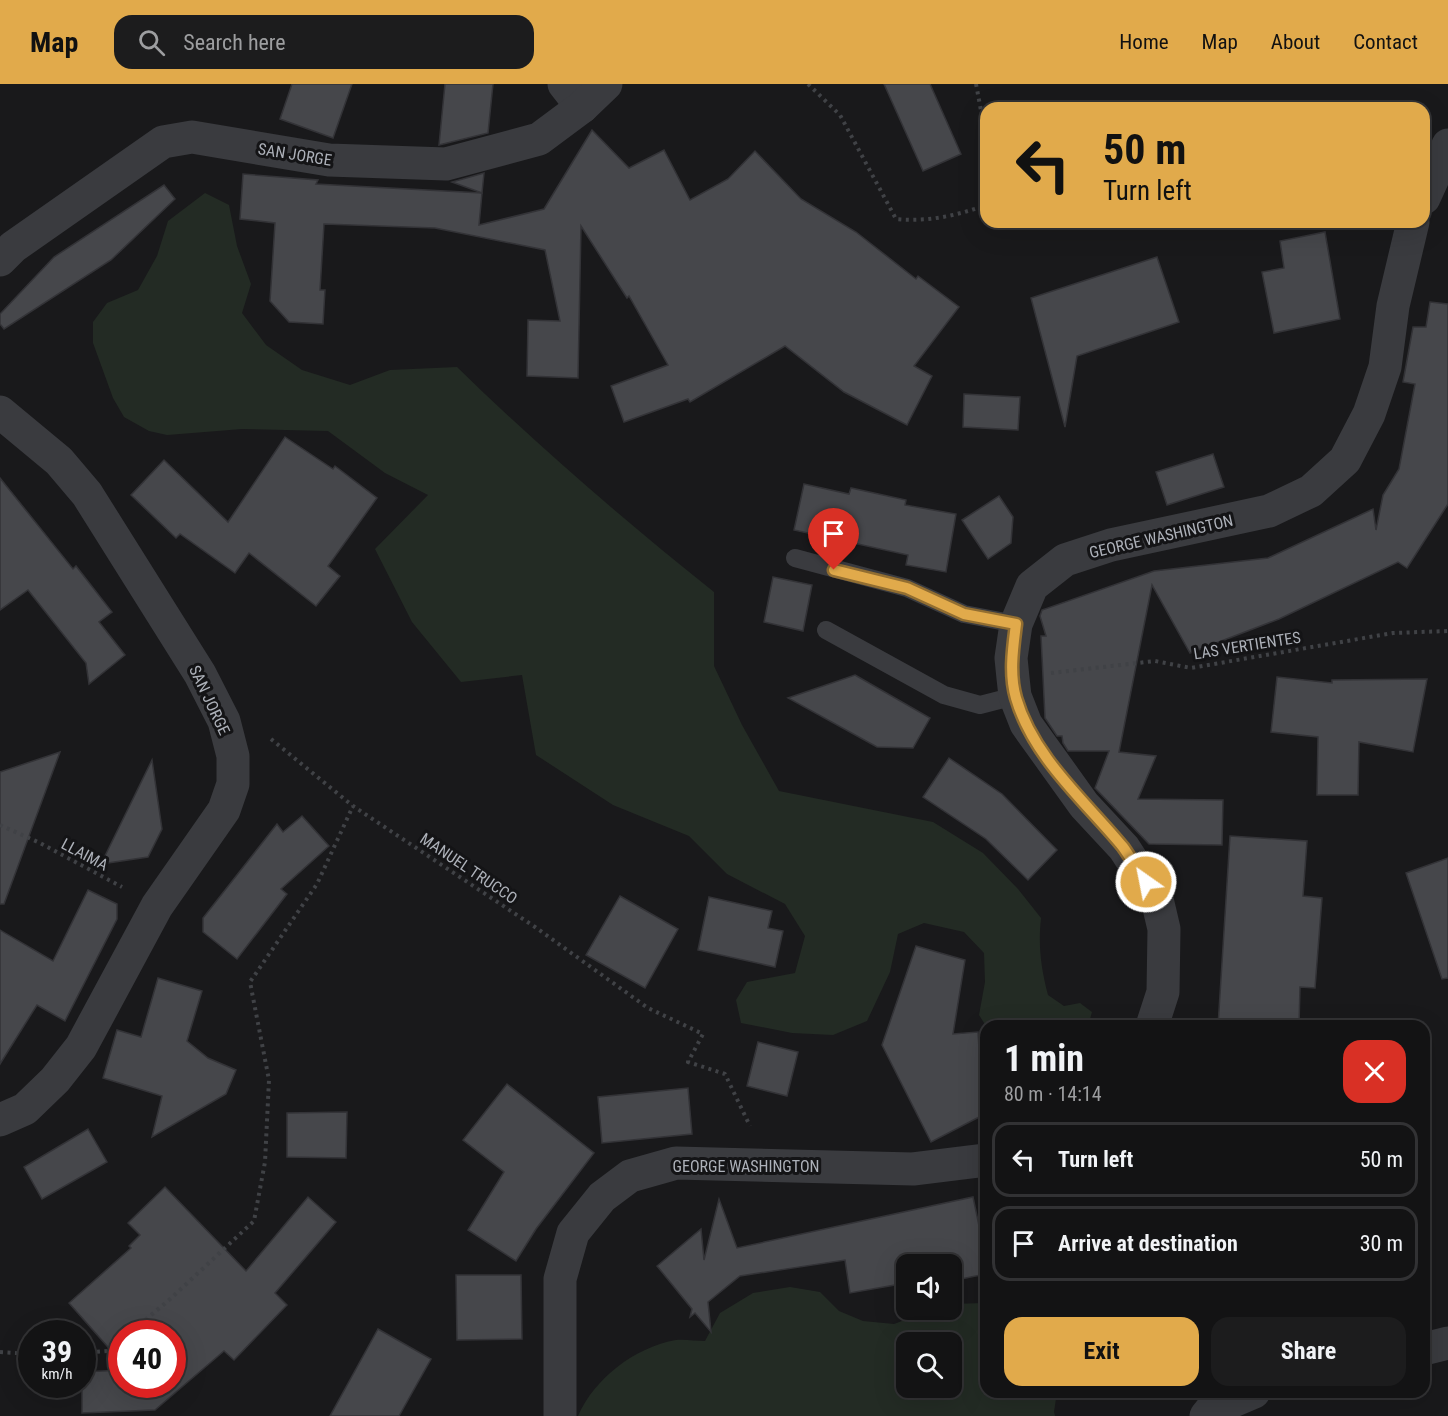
<!DOCTYPE html>
<html lang="en">
<head>
<meta charset="utf-8">
<style>
	:root { --surface:#131314; --page:#1c1c1d; --text:#f1f3f6; --muted:#9d9ea0; --line:#323234; --accent:#e1aa4b }
	body { margin:0; font-family:"Roboto Condensed",sans-serif; background:var(--page); color:var(--text); height:100vh; display:flex; flex-direction:column; font-size:22px; white-space:nowrap }
	* { box-sizing:border-box; margin:0 }
	p { font-size:20px; color:var(--muted) }
	.icon { flex:none; width:33px; height:33px; fill:none; stroke:currentColor; stroke-width:2; stroke-linecap:round; stroke-linejoin:round }
	.map { position:relative; flex:1; overflow:hidden }
	.details { position:absolute; left:980px; top:936px; width:450px; height:378px; display:flex; flex-direction:column; background:var(--surface); border-radius:18px; box-shadow:0 6px 24px #0002,0 0 0 2px var(--line) }
	.details>* { flex:none }
	.top-card { position:absolute; left:980px; top:18px; width:450px; height:126px; border-radius:18px; box-shadow:0 6px 24px #0002,0 0 0 2px var(--line); background:#e1aa4b; color:#111; overflow:hidden }
	.buttons { position:absolute; left:896px; top:1170px; display:grid; gap:12px }
	.buttons a { display:grid; place-items:center; width:66px; height:66px; border-radius:12px; background:var(--surface); box-shadow:0 6px 24px #0002,0 0 0 2px var(--line); font-size:30px }
	.speed { position:absolute; left:18px; top:1236px; display:flex; gap:12px; font-size:30px; font-weight:700; text-align:center }
	.speed>* { display:grid; place-content:center; width:78px; height:78px; border-radius:50%; background:var(--surface); box-shadow:0 6px 24px #0002,0 0 0 2px var(--line); line-height:1 }
	.speed small { font-size:15px; font-weight:400 }
	.speed .limit { border:9px solid #d22; background:#fff; color:#111 }
	.pin { position:absolute; display:grid; place-items:center; width:51px; height:51px; color:#fff; margin:-62px -26px; border-radius:50% 50% 50% 0; rotate:-45deg; box-shadow:0 0 6px #0007 }
	.pin .icon { rotate:45deg }
	.me { position:absolute; width:66px; margin:-33px; rotate:327deg; stroke-linejoin:round; filter:drop-shadow(0 0 4px #0008) }
	.turn { display:flex; align-items:center; gap:21px; height:126px; padding:0 24px; font-size:27px }
	.turn .icon { width:78px; height:78px; stroke-width:2.5 }
	.turn b { display:block; font-size:42px; line-height:51px }
	.round { display:grid; place-items:center; flex:none; width:63px; height:63px; border-radius:18px; background:var(--page) }
	.head { display:flex; align-items:center; justify-content:space-between; height:102px; padding:0 24px }
	h1 { font-size:36px; font-weight:700; line-height:45px }
	.action { display:flex; gap:12px; margin-top:auto; padding:12px 24px }
	.action a { flex:1; height:69px; border-radius:18px; background:var(--accent); color:#111; font-size:24px; font-weight:700; line-height:69px; text-align:center }
	.action a+a { background:var(--page); color:var(--text) }
	ul { padding:0; list-style:none }
	li { display:flex; align-items:center; gap:18px; height:75px; margin:0 12px 9px; padding:0 12px; border:3px solid var(--line); border-radius:18px }
	li div { flex:1 }
	li b { display:block; font-size:22px }
	li em { font-style:normal }
	header { display:flex; align-items:center; gap:36px; box-sizing:border-box; height:84px; padding:0 30px; background:var(--accent); color:#111 }
	header strong { font-size:28px }
	nav { display:flex; gap:33px; margin-inline-start:auto; font-size:21px }
	.search { width:420px; height:54px; background:var(--page); display:flex; align-items:center; gap:15px; box-sizing:border-box; padding:0 21px; border-radius:18px; color:var(--muted); font-size:22px }
	.map>svg:first-child { display:block }
	.green { fill:#232b24; fill-rule:evenodd }
	.building { fill:#46474b; stroke:#333337; stroke-width:1.5 }
	.lines { fill:none; stroke-linecap:round; stroke-linejoin:round }
	.path { stroke:#404246; stroke-width:4; stroke-dasharray:3 4.5; stroke-linecap:butt }
	.service { stroke:#3a3b3f; stroke-width:18 }
	.minor { stroke:#3a3b3f; stroke-width:33 }
	.tertiary { stroke:#3a3b3f; stroke-width:33 }
	.route-casing { stroke:#926e31; stroke-width:15 }
	.route { stroke:#e1aa4b; stroke-width:10 }
	.labels { text-anchor:middle; stroke-width:6; stroke-linejoin:round; paint-order:stroke }
	.street-label { font-size:16px; fill:#adb1b9; stroke:#141416 }
</style>
</head>
<body>
<header>
<strong>Map</strong>
<div class="search"><svg class="icon" aria-label="search" viewBox="0 0 24 24"><circle cx="10" cy="10" r="6"/><path d="M15 15l6 6"/></svg>Search here</div>
<nav><a>Home</a><a>Map</a><a>About</a><a>Contact</a></nav>
</header>
<div class="map">
<svg width="1448" height="1332" viewBox="0 0 1448 1332">
	<rect width="100%" height="100%" fill="#19191b"/>
	<g class="green">
		<path d="M205,109L229,121L237,162L251,200L242,229L266,261L302,286L350,301L390,286L457,283C539,363 625,437 714,508V582L742,641L779,707L933,738L983,769L1018,805L1041,834C1038,862 1041,884 1048,911L1064,922L1080,919L1092,928L1088,942H986L979,931L985,898L984,869L964,848L924,839L898,850L890,888L867,937L833,951L792,949L741,939L736,916L747,898L795,889L805,852L785,820L727,790L689,752L613,721L536,671L522,591L461,598L412,538L375,465L428,411L385,389L328,347L242,345L167,351L149,347L124,333L113,314L93,259V238L107,219L138,206L157,172L168,137Z"/>
		<path d="M790,1203L820,1208L839,1227L863,1237L894,1240L931,1226H951V1220L985,1219L986,1308H1057L1054,1328L1055,1332H578C594,1295 635,1263 676,1256C685,1255 695,1257 705,1257L720,1229L753,1209ZM906,1258H951V1304H906Z"/>
	</g>
	<g class="building">
		<path d="M292,0H352L333,54L280,35Z"/>
		<path d="M445,0H493L488,49L439,61Z"/>
		<path d="M884,0H930L961,70L923,87Z"/>
		<path d="M592,46L629,84L664,66L690,116L728,95L755,67L801,115L856,148L916,195L918,192L959,223L914,282L932,292L907,341L844,308L785,262L690,318L688,315L624,338L611,302L668,281L629,212L627,214L581,142L578,294L527,292L528,236L560,237L545,166L435,144L324,140L320,206H325L323,240L289,238L270,217L275,139L240,135L243,90L318,96L316,100L482,109L479,141L544,125Z"/>
		<path d="M484,89L482,109L452,98Z"/>
		<path d="M164,101L175,115L111,176L4,245L0,240V230L54,173Z"/>
		<path d="M1325,148L1340,235L1274,249L1262,188L1284,184L1280,157Z"/>
		<path d="M1157,173L1179,238L1077,272L1065,343L1031,214Z"/>
		<path d="M1430,218L1448,220V420L1407,484L1398,478L1279,535L1190,569L1152,501L1119,668L1156,672L1138,715L1223,716L1222,761L1149,760L1095,704L1109,667H1068L1063,659L1062,652H1057L1045,634L1041,552H1046L1040,532L1042,526L1154,487L1268,474L1373,425L1376,446L1383,411L1399,385L1415,300L1403,298L1413,243H1426Z"/>
		<path d="M964,310L1020,313L1018,346L963,343Z"/>
		<path d="M285,353L333,385L335,382L377,414L328,482L340,492L316,522L249,469L235,489L180,450L176,454L131,411L164,376L228,438Z"/>
		<path d="M1213,370L1224,403L1167,421L1156,388Z"/>
		<path d="M0,394L73,485L76,482L112,528L99,538L125,571L89,600L86,579L28,506L0,526Z"/>
		<path d="M804,400L849,410L851,404L906,416L905,421L956,430L946,488L906,481L908,471L794,446Z"/>
		<path d="M999,412L1013,433L1011,459L988,475L962,436Z"/>
		<path d="M773,493L812,501L803,547L764,538Z"/>
		<path d="M855,591L930,634L913,664L877,663L788,614Z"/>
		<path d="M1277,593L1332,599V596L1427,595L1413,668L1359,658L1358,711H1317L1318,653L1271,648Z"/>
		<path d="M60,668L4,820H0V688Z"/>
		<path d="M949,674L1002,710L1057,766L1028,796L986,755L923,713Z"/>
		<path d="M152,676L162,745L148,773L101,780Z"/>
		<path d="M302,732L329,762L281,805L287,810L237,875L203,848V834L277,740L283,748Z"/>
		<path d="M1230,752L1307,757L1303,812L1322,814L1315,904L1300,903L1299,942H1218Z"/>
		<path d="M1448,774V894L1442,895L1406,789Z"/>
		<path d="M88,806L117,820V835L65,937L37,921L0,980V846L53,877Z"/>
		<path d="M620,812L678,845L645,904L586,871Z"/>
		<path d="M709,813L772,827L768,844L783,847L775,883L698,866Z"/>
		<path d="M916,862L965,876L953,950L978,948L983,1031L931,1058L882,961Z"/>
		<path d="M158,894L202,907L187,957L208,974L236,986L226,1010L152,1053L162,1012L103,994L117,946L141,953Z"/>
		<path d="M758,958L798,968L787,1012L747,1002Z"/>
		<path d="M507,1000L594,1069L536,1145L516,1177L468,1146L504,1088L463,1056Z"/>
		<path d="M688,1004L692,1050L602,1059L598,1013Z"/>
		<path d="M347,1028L346,1074L287,1073V1029Z"/>
		<path d="M88,1045L107,1078L42,1115L24,1083Z"/>
		<path d="M165,1103L246,1187L308,1113L336,1138L275,1209L287,1221L234,1276L224,1267L155,1326L82,1329V1288L122,1286V1300H172V1250H122V1279L69,1219L131,1164L129,1162L140,1151L128,1139Z"/>
		<path d="M973,1113L986,1175V1190L951,1197V1180H906V1199L850,1209L845,1176L740,1192L708,1218L711,1248L695,1229L690,1233L692,1225L657,1182L701,1145L704,1176L719,1115L737,1164Z"/>
		<path d="M456,1191H521L522,1255L457,1256Z"/>
		<path d="M378,1245L431,1275L399,1332H330Z"/>
	</g>
	<g class="lines">
		<g class="path">
			<path d="M808,0L840,31L896,135C927,138 956,132 986,121"/>
			<path d="M976,0L986,53"/>
			<path d="M1051,589L1155,577L1191,584L1393,549L1448,547"/>
			<path d="M271,655L353,722L535,843L648,924L703,950L688,978L725,990L750,1042"/>
			<path d="M0,741L40,759L122,803"/>
			<path d="M128,1250L168,1217L254,1137L265,1078L269,996L250,898L317,800L353,722"/>
			<path d="M0,1268L32,1270"/>
			<path d="M82,1269L107,1267L122,1255"/>
		</g>
		<g class="service">
			<path d="M795,474L907,504L964,530L1016,540"/>
			<path d="M826,546L944,611L980,621L1015,612"/>
		</g>
		<g class="minor">
			<path d="M564,0L582,23"/>
			<path d="M0,176L13,163L163,58L192,53L329,76L446,80L539,55L582,23L606,0"/>
			<path d="M0,328L59,377L87,410L200,590L224,637L233,672V700L224,726L157,822L81,963L55,996L25,1025L0,1036"/>
			<path d="M1424,1265L1448,1259"/>
			<path d="M1206,1332L1210,1327L1254,1308"/>
		</g>
		<g class="tertiary">
			<path d="M1424,114L1448,61"/>
			<path d="M1152,942L1163,908L1164,845L1157,815L1124,764L1084,721L1026,640L1015,612L1013,594L1011,574L1016,540L1032,502L1065,476L1111,461L1269,427L1311,407L1345,376L1369,330L1385,283L1393,222L1413,138"/>
			<path d="M560,1332V1195L573,1149L602,1113L630,1092L676,1079L913,1085L986,1076"/>
		</g>
	</g>
	<g class="lines">
		<defs>
			<path id="route" d="M834,486L907,504L964,530L1016,540C1013,564 1009,590 1016,614C1033,673 1085,717 1123,763C1131,774 1138,787 1146,798"/>
		</defs>
		<use href="#route" class="route-casing"/>
		<use href="#route" class="route"/>
	</g>
	<g class="labels">
		<g class="street-label">
			<text transform="translate(295 70) rotate(9)" y="6">SAN JORGE</text>
			<text transform="translate(1161 452) rotate(-13)" y="6">GEORGE WASHINGTON</text>
			<text transform="translate(1247 561) rotate(-9)" y="6">LAS VERTIENTES</text>
			<text transform="translate(210 616) rotate(65)" y="6">SAN JORGE</text>
			<text transform="translate(85 770) rotate(28)" y="6">LLAIMA</text>
			<text transform="translate(469 784) rotate(34)" y="6">MANUEL TRUCCO</text>
			<text x="746" y="1088">GEORGE WASHINGTON</text>
		</g>
	</g>
</svg>
<div class="buttons">
<a><svg class="icon" aria-label="sound" viewBox="0 0 24 24"><path d="M4 9h4l5-4v14l-5-4H4zM17 9q2 3 0 6"/></svg></a>
<a><svg class="icon" aria-label="search" viewBox="0 0 24 24"><circle cx="10" cy="10" r="6"/><path d="M15 15l6 6"/></svg></a>
</div>
<div class="speed"><div>39<small>km/h</small></div><div class="limit">40</div></div>
<div class="pin" style="left:834px;top:486px;background:#d93025"><svg class="icon" aria-label="arrive" viewBox="0 0 24 24"><path d="M6 21V4h12l-3 4 3 4H6"/></svg></div>
<svg class="me" style="left:1146px;top:798px" viewBox="-20 -20 40 40"><circle r="17" fill="#e1aa4b" stroke="#fff" stroke-width="3"/><path d="M0-11L8 9 0 5-8 9z" fill="#fff"/></svg>
<div class="top-card">
<div class="turn"><svg class="icon" aria-label="left" viewBox="0 0 24 24"><path d="M17 20v-9H6M10 6l-5 5 5 5"/></svg><div><b>50 m</b>Turn left</div></div>
</div>
<section class="details">
<div class="head"><div><h1>1 min</h1><p>80 m · 14:14</p></div><a class="round" style="background:#d93025;color:#fff"><svg class="icon" aria-label="close" viewBox="0 0 24 24"><path d="M6 6l12 12M18 6L6 18"/></svg></a></div>
<ul>
<li><svg class="icon" aria-label="left" viewBox="0 0 24 24"><path d="M17 20v-9H6M10 6l-5 5 5 5"/></svg><div><b>Turn left</b></div><em>50 m</em></li>
<li><svg class="icon" aria-label="arrive" viewBox="0 0 24 24"><path d="M6 21V4h12l-3 4 3 4H6"/></svg><div><b>Arrive at destination</b></div><em>30 m</em></li>
</ul>
<div class="action"><a>Exit</a><a>Share</a></div>
</section>
</div>
</body>
</html>
